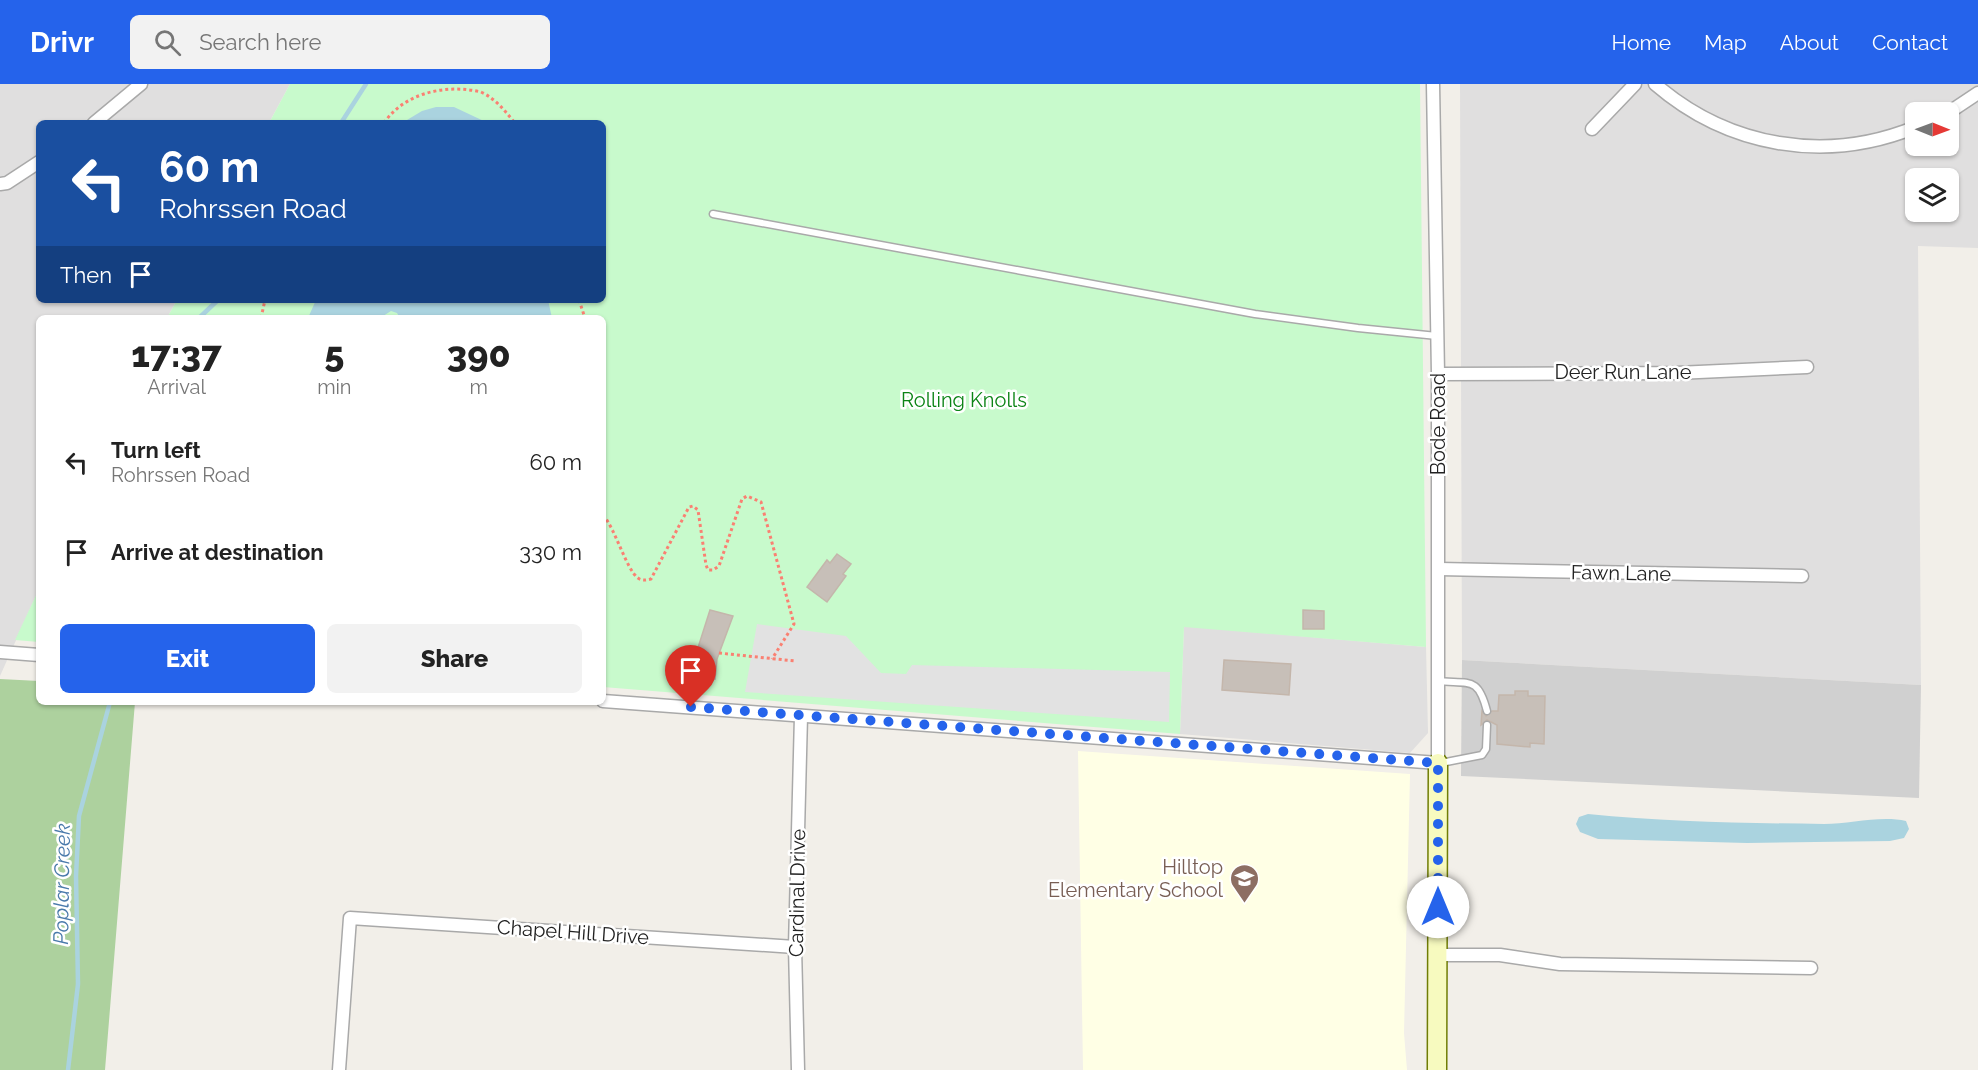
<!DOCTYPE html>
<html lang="en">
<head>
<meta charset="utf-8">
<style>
	:root { --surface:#fff; --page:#f2f2f2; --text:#222; --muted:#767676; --accent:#2563eb }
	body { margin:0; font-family:Raleway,sans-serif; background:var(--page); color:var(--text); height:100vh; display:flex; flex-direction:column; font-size:22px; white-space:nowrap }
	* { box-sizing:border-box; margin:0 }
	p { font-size:20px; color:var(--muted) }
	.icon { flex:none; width:33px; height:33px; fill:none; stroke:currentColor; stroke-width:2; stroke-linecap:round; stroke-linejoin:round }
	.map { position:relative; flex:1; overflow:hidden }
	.sheet { position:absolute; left:36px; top:231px; width:570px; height:390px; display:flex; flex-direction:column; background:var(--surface); border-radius:9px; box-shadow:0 2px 4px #0004 }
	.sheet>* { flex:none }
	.hud { position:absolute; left:36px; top:36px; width:570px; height:183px; border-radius:9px; box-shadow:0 2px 4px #0004; background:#1a4fa0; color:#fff; overflow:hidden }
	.needle { width:39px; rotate:91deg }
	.controls { position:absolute; left:1905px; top:18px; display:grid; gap:12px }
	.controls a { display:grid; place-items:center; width:54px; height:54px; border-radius:9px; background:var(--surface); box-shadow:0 2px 4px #0004; font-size:30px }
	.pin { position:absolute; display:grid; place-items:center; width:51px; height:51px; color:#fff; margin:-62px -26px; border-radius:50% 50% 50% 0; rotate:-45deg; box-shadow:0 0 6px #0007 }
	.pin .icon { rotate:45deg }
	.me { position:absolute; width:66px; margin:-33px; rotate:0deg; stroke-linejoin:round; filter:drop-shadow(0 0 4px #0008) }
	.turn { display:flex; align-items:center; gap:21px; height:126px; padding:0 24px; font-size:27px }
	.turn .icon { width:78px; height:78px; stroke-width:2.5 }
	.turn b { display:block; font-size:42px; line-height:51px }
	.then { display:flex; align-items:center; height:57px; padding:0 24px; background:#0003; gap:12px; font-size:22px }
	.eta { display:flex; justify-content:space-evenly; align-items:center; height:102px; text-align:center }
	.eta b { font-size:36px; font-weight:800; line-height:42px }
	.action { display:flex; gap:12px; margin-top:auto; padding:12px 24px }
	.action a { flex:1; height:69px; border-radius:9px; background:var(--accent); color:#fff; font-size:24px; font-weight:800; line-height:69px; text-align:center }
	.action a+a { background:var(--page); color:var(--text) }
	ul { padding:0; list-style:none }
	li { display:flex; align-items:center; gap:18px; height:90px; padding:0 24px }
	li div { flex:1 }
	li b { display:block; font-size:22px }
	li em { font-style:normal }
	header { display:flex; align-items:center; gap:36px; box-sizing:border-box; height:84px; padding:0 30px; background:var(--accent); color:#fff }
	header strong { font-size:28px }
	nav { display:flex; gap:33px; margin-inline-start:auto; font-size:21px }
	.search { width:420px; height:54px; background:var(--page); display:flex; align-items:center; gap:15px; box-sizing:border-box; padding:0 21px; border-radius:9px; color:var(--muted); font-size:22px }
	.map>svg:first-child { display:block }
	.residential { fill:#e0dfdf; fill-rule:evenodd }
	.education { fill:#ffffe5 }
	.religious { fill:#d0d0d0 }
	.forest { fill:#add19e }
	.park { fill:#c8facc }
	.parking { fill:#e2e2e2 }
	.water { fill:#aad3df }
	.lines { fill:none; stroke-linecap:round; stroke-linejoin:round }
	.stream { stroke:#aad3df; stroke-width:4.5 }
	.building { fill:#c7bfb8; stroke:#c4b6ab; stroke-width:1.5 }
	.lane-casing { stroke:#a9a9a9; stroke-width:9 }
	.street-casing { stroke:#a9a9a9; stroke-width:15 }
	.secondary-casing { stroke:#707d05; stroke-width:21 }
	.path { stroke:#fa8072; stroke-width:3; stroke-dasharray:3 3; stroke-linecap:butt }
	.lane { stroke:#fff; stroke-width:6 }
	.street { stroke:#fff; stroke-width:12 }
	.secondary { stroke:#f7fabf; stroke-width:18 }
	.route { stroke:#2563eb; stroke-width:10; stroke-dasharray:0 18 }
	.labels { text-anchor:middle; stroke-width:5; stroke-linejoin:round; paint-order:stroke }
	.street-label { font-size:20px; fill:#222; stroke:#fff }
	.park-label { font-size:20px; fill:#0c8416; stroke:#fff }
	.education-label { font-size:20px; fill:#785e54; stroke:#fff; text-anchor:end }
	.water-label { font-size:21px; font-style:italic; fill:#4a7aab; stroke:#fff }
</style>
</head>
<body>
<header>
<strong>Drivr</strong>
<div class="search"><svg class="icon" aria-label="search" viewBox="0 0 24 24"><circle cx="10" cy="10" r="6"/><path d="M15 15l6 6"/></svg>Search here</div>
<nav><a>Home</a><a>Map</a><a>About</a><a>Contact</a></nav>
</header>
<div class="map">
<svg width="1978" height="986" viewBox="0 0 1978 986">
	<rect width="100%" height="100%" fill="#f2efe9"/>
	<g class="residential">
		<path d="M0,0H290L269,39H39V216H177L167,234H39V505L0,592Z"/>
		<path d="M1460,0H1978V164L1918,162L1921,601L1462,576ZM1916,28H1948V62H1916ZM1916,94H1948V128H1916Z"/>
		<path d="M1184,542L1426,563L1428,649L1410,669L1180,650Z"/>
	</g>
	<path class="education" d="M1078,667L1410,690L1404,949L1407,986H1083Z"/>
	<path class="religious" d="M1462,576L1921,601L1919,714L1461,692Z"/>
	<path class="forest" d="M0,595L39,597V618H135L105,986H0Z"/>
	<g class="park">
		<path d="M290,0H1420L1426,563L1184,543L1180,650L603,603V234H167L177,216H603V39H269Z"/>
		<path d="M39,505V558L15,556Z"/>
	</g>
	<path class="parking" d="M757,540L846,552L881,589L906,590L912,581L1170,588L1169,638L745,608Z"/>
	<g class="water">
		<path d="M436,23H454L488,39H402L422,27Z"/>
		<path d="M316,216H548L552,234H400L397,229L391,227L380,234H308Z"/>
		<path d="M1588,730C1666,738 1745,739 1824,740C1850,740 1881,731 1906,737L1909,745L1904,754L1890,757L1747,759L1598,755L1580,748L1576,740L1579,733Z"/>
	</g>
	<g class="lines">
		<g class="stream">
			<path d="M341,39L366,0"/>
			<path d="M199,234L218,216"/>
			<path d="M68,986L78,900L76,792L79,732L110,618"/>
		</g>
	</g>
	<g class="building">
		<path d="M837,470L851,480L843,490L846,492L827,518L807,503L827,476L830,479Z"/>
		<path d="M710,526L733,532L717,575L715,595L678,588L680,568L696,570Z"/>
		<path d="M1303,526L1324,527V545H1303Z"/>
		<path d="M1224,576L1291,580L1289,611L1222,606Z"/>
		<path d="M1515,607H1528V612H1545L1544,660L1530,659V663L1497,660V641L1487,636L1481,641L1482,627L1486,632L1492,627H1498L1499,611H1515Z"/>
	</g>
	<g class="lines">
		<defs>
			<g id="lane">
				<path d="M713,130L1255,230L1358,244L1437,252"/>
				<path d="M1437,597C1470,600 1478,592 1487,627"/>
				<path d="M1441,679L1482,671L1486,665L1487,641"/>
			</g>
			<g id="street">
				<path d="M1655,0C1728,63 1825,80 1916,43"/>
				<path d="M1948,29L1978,9"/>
				<path d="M94,39L141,0"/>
				<path d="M1592,45L1635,0"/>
				<path d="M0,100L7,99L39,78"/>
				<path d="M1438,290L1677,289L1807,283"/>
				<path d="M1439,485L1802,492"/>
				<path d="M0,568L39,571"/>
				<path d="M603,617L1438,679V290L1433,0"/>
				<path d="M1438,871H1500L1560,880L1811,884"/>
				<path d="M339,986L350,834L795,863"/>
				<path d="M798,986L795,863L801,632"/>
			</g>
			<path id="secondary" d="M1437,986L1438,679"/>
		</defs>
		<use href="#lane" class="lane-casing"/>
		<use href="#street" class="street-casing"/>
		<use href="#secondary" class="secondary-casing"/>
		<g class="path">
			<path d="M384,39C405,8 447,0 481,8C496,15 505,27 515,39"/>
			<path d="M579,216L585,234"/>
			<path d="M261,234L265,216"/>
			<path d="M603,431C616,446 626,485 638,494C642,497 646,496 651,495L689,423L693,422L698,426L706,481L708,486H713L719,482L742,415L747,412L761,418L794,540L772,575"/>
			<path d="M719,569L795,577"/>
		</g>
		<use href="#lane" class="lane"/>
		<use href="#street" class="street"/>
		<use href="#secondary" class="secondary"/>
	</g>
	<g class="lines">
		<path class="route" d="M691,623L1438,679V823"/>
	</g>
	<defs>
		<symbol id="school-pin" viewBox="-11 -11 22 30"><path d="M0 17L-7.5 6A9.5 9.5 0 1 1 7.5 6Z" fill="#8d6e63" stroke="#fff"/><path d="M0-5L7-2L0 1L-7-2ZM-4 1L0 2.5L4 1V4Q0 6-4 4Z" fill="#fff"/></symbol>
	</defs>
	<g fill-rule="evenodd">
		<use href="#school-pin" x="1228" y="778" width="33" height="45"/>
	</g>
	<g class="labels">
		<g class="street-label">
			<text x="1623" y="295">Deer Run Lane</text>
			<text transform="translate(1438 340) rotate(-90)" y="7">Bode Road</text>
			<text transform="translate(1621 489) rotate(1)" y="7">Fawn Lane</text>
			<text transform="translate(797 809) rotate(-89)" y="7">Cardinal Drive</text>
			<text transform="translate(573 848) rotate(4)" y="7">Chapel Hill Drive</text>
		</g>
		<g class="park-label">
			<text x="964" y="323">Rolling Knolls</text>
		</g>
		<g class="education-label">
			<text x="1223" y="790">Hilltop<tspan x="1223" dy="23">Elementary School</tspan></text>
		</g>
		<g class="water-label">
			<text transform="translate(62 800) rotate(-89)" y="7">Poplar Creek</text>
		</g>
	</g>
</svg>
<div class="controls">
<a><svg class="needle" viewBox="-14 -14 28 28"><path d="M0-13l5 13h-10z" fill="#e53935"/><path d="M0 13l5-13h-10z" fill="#767676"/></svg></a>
<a><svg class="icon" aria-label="layers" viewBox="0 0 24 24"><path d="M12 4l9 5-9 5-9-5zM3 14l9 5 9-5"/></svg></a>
</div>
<div class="pin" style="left:691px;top:623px;background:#d93025"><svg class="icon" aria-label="arrive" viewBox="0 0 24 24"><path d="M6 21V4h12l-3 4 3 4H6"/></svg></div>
<svg class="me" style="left:1438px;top:823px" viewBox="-20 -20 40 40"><circle r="19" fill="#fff"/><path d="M0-13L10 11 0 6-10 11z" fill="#2563eb"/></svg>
<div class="hud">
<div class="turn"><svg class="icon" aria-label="left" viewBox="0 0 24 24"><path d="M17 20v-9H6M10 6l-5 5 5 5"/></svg><div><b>60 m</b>Rohrssen Road</div></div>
<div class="then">Then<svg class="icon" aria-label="arrive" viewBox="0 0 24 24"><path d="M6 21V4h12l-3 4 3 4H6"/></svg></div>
</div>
<section class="sheet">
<div class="eta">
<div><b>17:37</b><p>Arrival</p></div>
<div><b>5</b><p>min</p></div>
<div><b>390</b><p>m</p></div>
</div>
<ul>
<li><svg class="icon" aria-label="left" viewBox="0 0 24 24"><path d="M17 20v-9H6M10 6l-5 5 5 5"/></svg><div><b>Turn left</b><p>Rohrssen Road</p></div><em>60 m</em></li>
<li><svg class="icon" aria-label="arrive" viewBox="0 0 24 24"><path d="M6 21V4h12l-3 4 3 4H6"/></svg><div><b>Arrive at destination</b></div><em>330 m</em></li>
</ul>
<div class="action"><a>Exit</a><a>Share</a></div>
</section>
</div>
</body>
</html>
